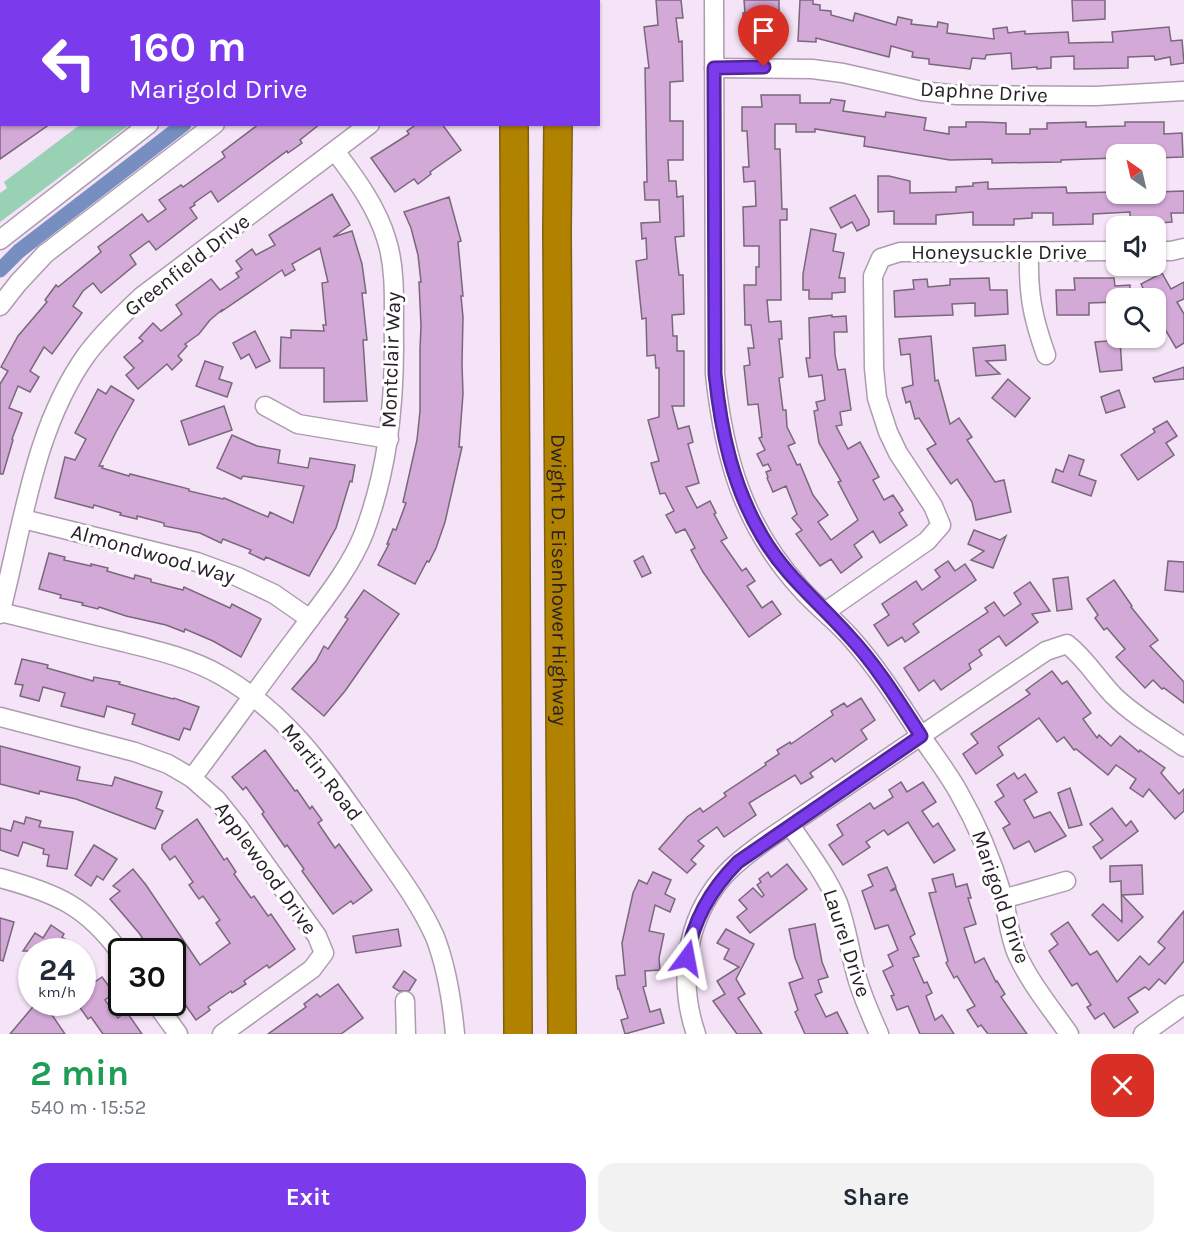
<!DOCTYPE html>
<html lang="en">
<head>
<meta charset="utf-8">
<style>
	:root { --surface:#fff; --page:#f2f2f3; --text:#1f2937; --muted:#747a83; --accent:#7c3aed }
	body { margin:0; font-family:Karla,sans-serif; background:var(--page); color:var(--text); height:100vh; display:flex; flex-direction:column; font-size:22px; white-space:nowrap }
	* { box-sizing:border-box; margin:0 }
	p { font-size:20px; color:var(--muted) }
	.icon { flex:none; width:33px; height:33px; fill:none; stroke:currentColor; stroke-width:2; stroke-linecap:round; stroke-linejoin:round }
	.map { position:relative; height:1034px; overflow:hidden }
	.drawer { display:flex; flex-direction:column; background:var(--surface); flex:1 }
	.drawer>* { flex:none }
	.top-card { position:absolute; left:0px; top:0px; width:600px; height:126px; box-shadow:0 2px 4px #0004; background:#7c3aed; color:#fff; overflow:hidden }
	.needle { width:39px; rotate:326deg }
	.fabs { position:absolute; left:1106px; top:144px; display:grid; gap:12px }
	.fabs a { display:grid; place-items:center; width:60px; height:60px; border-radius:12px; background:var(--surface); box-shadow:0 2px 4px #0004; font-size:30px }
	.speed { position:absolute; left:18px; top:938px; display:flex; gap:12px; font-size:30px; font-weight:700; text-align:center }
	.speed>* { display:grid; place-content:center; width:78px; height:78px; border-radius:50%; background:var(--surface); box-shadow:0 2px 4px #0004; line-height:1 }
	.speed small { font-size:15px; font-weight:400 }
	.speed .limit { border:3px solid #111; border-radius:9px; background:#fff; color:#111 }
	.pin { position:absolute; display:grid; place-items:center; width:51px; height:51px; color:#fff; margin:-62px -26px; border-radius:50% 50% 50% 0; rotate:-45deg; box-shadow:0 0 6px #0007 }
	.pin .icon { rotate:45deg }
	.me { position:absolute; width:66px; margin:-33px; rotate:13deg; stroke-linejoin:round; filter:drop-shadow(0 0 4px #0008) }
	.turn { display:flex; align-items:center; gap:21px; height:126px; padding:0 30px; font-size:27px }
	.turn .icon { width:78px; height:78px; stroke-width:2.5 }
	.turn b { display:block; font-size:42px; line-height:51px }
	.round { display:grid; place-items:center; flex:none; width:63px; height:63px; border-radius:18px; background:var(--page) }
	.headline { display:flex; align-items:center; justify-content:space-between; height:102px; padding:0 30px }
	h1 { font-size:36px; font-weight:700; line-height:45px; color:#1e9e55 }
	.cta { display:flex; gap:12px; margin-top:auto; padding:12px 30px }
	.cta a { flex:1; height:69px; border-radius:18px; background:var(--accent); color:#fff; font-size:24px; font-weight:700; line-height:69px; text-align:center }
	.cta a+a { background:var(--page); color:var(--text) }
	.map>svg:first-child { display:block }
	.grass { fill:#99d1b4 }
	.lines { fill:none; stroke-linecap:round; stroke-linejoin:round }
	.canal { stroke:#768ec0; stroke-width:15 }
	.building { fill:#d3a9d8; stroke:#78687a; stroke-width:1.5 }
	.minor-casing { stroke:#ad9caf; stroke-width:21 }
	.highway-casing { stroke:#80600e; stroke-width:30 }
	.minor { stroke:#fff; stroke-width:18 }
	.highway { stroke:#b08200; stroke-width:27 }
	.route-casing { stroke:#51269a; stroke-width:15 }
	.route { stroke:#7c3aed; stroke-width:10 }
	.labels { text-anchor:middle; stroke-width:6; stroke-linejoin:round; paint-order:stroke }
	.street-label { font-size:21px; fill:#282129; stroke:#fff }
</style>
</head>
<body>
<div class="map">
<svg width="1184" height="1034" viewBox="0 0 1184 1034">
	<rect width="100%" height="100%" fill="#f5e3f7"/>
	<path class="grass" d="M81,124L129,125L0,222V193L7,188L4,182Z"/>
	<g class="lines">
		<g class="canal">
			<path d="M332,2L334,0"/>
			<path d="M0,270L19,251L184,124"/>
		</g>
	</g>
	<g class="building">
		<path d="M656,0H681L683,18H676L679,42L682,41L683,81L670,82V121H683V160H668L669,181H676L677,197L683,196L684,236L675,237L679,275H683L684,314L672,315L673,336H677V351H684V406H672L678,429L689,426L693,442L688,444L699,483L686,487L697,508L710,501L716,513L714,514L727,538L721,541L742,571L746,568L755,581L747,586L762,608L772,601L781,614L749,637L703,572L691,550L695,548L685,529L676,533L666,515L674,511L665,493L660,494L651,463L659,461L648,420L659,417V368H656L655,355L647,356L646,318L642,319L636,261L647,259L646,238L642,239L641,223L660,222L659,200H645L644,182H647L645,68H649L644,27L658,25Z"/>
		<path d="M744,0H779V45L758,46L757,27L743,28V13H745Z"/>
		<path d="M800,0H813V4L820,5V10L831,11V15L853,21L855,13L896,25L898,17L912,20L911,24L937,27L938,22L948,24L947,33L994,39L993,29L1007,27L1008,33L1025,31V34L1068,32L1069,43L1113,42L1112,32L1169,27L1171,41L1182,40L1184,63L1171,65L1170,57L1155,60L1154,56L1128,57V68L1074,69V56L1051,57V68L1037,69V67L1012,69L1011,53L986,55L985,59L972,58L970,69L929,64V59L912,57L913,52L891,46L889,57L816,38V42L798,41Z"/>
		<path d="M1072,0H1105V19L1073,21Z"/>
		<path d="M761,95H800V103H830L831,99L845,101L843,111L885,117L886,112L926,118L924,130L949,134V127H966V122H982L1006,123V134H1030V129H1047V123L1086,122V127L1125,126V122H1164V134L1182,133L1183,157L1155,158V154H1116V158L1061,160V162L992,163V159L950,160L864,146L865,137L815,129V132H796V124H775V149H780L782,209H787V220H780L781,300H767L769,322L781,321L782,339H779L783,377L779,378L783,410H786L787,427L795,443L788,446L797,465L800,464L813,495L828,515L818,522L831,540L858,520L838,482L841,481L819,443L814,411L818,410L816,402L825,400L822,375L809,377L806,358H810L809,318L832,315V317L846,316L847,332H834L835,355L838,370L845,369L851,410L840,412L842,425L836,426L848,449L860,442L879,477L873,480L884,500L893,495L903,510L899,513L907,525L880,543L873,531L854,545L862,557L841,573L831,559L820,566L796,534L802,530L792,518L797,514L786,486L773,492L767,478L768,477L766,472L771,470L768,464L763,466L757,454L765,450L759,438L762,437L758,404L748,405L744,366L750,365L748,348H754L751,325H745L744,285H756V267H759V246H744L743,207L756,206L755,181L744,182L743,167H749L747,131H742V107H762Z"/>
		<path d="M0,124H50L0,159Z"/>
		<path d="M259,124H320L300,140L302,143L288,153L287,151L218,202L211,191L194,203L195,205L190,208L197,218L156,250L149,241L130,255L136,264L101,293L93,283L83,291L73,306L82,313L52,354L44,347L30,371L39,377L30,392L18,386L9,408L22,413L12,439L13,440L3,474H0V384L8,371L1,367L18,336L47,302L45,300L56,285L58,287L101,252L98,247L142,214L148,222L166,209L159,200L181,185L183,187L225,157L222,152Z"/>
		<path d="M417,124H442L461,150L430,172L431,174L418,184L414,179L395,192L371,158L409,134L407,131Z"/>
		<path d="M878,176H889L910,181V193L956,192V187L973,186V183L988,182V189L1066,187L1067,193L1116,192V194H1156V192L1184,191V213H1171L1172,222L1146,224L1130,225V212L1093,214V224L1053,225V213H1032V218L1014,219V225H973V212L936,215V224H894V211L878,212Z"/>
		<path d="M332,194L350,225L333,237L352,231L362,264L366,293H362L367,340H363L367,401L324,402V368H280L281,337L291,338V330L324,331L323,325H326L322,283L328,282L320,248L292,264L295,270L285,276L282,270L222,311L223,309L210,320L199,334L185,344L187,346L178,356L182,360L172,370L167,364L138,389L126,375L134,368L124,357L143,341L139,338L153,323L161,331L182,314L176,305L211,279L220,290L239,277L236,273L242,269L236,261L252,249L256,255L275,245L269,235Z"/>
		<path d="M855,195L869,220V225L857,231L852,222L841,228L830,208Z"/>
		<path d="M449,197L461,241L458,242L463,296H461L463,317L462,364L463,394L459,447H462L445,522L436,548L429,562L427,561L415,584L378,565L389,544H387L393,529L396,530L406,503L403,502L417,440L420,411V349L421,326L419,282H421L418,255L411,228L404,212Z"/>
		<path d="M811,229L836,234L833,251L844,253L839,278H845V292L832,293V299H809V290H803V274Z"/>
		<path d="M1162,273L1171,289L1184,282V299L1177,302L1184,314V343L1176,348L1155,312V298H1148L1141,284Z"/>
		<path d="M989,278L990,290H1007L1008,314L975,316V303L952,304L953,315L895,317L894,291L914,289L913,280L927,279L928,287L950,285V279Z"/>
		<path d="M1074,278H1114L1115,286L1130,285V298H1116V302L1089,303V315H1057L1056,290H1075Z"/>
		<path d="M255,331L270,361L256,368L249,354L241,359L233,343Z"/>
		<path d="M931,336L935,381L938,380L950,424L959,418L972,437L967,440L995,482L1004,480L1011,512L976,520L972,502L957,479L951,484L935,461L927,449L936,444L919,418L915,419L910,401L906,403L902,388L913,385L910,354L901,355L899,339Z"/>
		<path d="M1120,340L1122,370L1100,372L1095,342Z"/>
		<path d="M1005,345L1006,360L986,361L1000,374L976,376L973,348Z"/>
		<path d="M205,361L223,367L219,379L232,383L227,397L196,386Z"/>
		<path d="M1184,367V379L1155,382L1153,378Z"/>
		<path d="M1008,379L1030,398L1015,417L992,398Z"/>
		<path d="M111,386L134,400L116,432L99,466H103L102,468L129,476L130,474L189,489V491L223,499L224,498L268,517L270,512L293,523L304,486L243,476L241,479L217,468L232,435L257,446L280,450L278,463L308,468L310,458L355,465L352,482L350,481L336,528L309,576L266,557L264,560L249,553L251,550L223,539L221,543L200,533L164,526V523L137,516V519L120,515L121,513L94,505L93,508L55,498L65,457L75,460L86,439L75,433L98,389L106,394Z"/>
		<path d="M1119,390L1125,407L1106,413L1101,397Z"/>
		<path d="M224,406L232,430L189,445L181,421Z"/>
		<path d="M1167,421L1177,436L1166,443L1174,455L1138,480L1121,455L1155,432L1153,429Z"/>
		<path d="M1069,455L1084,460L1079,475L1096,481L1091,496L1052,482L1056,469L1063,472Z"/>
		<path d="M974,530L1000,540L1006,536L993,568L971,560L984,551L968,544Z"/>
		<path d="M49,553L65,557L64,560L91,566V564L108,568L107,571L134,579L135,575L151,579V582L183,590L184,587L230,608L232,604L261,619L241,657L213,641L185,629L184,632L166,625L126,616L99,607L98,609L82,605L83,603L60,598L61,595L39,589Z"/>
		<path d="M643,556L651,573L642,577L634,561Z"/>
		<path d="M948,561L955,571L965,564L976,580L913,624L919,632L905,642L902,637L888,646L874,625L889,615L882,604L916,581L922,590L940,577L935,570Z"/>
		<path d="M1168,561L1184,562V592L1165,590Z"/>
		<path d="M1068,577L1072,609L1057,611L1053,579Z"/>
		<path d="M1114,580L1132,606L1131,607L1158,640L1150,646L1184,682V703L1164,688L1162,689L1153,680L1145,688L1116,657L1125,649L1107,628L1104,630L1095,618L1098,615L1087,599Z"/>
		<path d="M1030,582L1050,611L1032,614L1038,622L1006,646L999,636L979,650L982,655L969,664L971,669L941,690L934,680L919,691L904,668L988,612L985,608L994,602L1004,616L1021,604L1014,593Z"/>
		<path d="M364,590L399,614L345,691L324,716L292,689L316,661L324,646L328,649L348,619L345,617Z"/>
		<path d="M22,659L48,665L47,668L93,681L94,677L120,682L119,684L173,699L174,698L199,707L190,730L184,728L179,740L132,724L135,714L107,706L104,717L61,706L65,693L43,687L39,701L20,696L23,685L15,684Z"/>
		<path d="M1052,671L1062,684L1067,681L1091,713L1083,719L1097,738L1099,735L1111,746L1120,736L1139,752L1140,750L1165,768L1161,773L1179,794L1184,789V811L1175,819L1149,789L1143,797L1130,788L1136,779L1116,765L1108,775L1076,749L1074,750L1064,737L1057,742L1039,718L998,747L1003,755L976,774L963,754L978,743L971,734L1030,694L1026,690Z"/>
		<path d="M861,698L875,720L861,730L867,739L835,762L832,758L810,773L813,777L801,784L795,775L749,803L756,815L724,837L717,827L698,841L704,846L691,860L696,864L687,873L659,849L687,817L700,808L703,812L726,796L724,793L766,765L765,763L779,754L777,750L790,742L791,744L833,715L831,711L844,703L847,707Z"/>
		<path d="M0,746L80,767L77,780L112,786L115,777L162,792L156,808L163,811L155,829L76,799L40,791L39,794L0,784Z"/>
		<path d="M265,750L295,791L297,790L310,809L312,806L322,820L318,823L335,848L339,844L372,890L353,904L351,901L333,914L302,871L304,869L287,845L285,847L262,814L264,812L246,787L243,790L232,777Z"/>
		<path d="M1014,773L1018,779L1025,774L1037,792L1024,800L1034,818L1050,812L1066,836L1035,852L1029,841L1014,849L1003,828L1010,824L995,802L1004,796L997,785Z"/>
		<path d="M901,782L907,792L923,782L936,802L922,811L933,827L938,823L955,850L934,863L908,822L888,835L884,830L866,842L870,847L843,865L829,845L843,835L837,825L870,803L874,809L893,797L889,790Z"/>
		<path d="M1070,788L1082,825L1069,828L1058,793Z"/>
		<path d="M1112,808L1126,826L1131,821L1138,831L1101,859L1093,847L1103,840L1090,824Z"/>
		<path d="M26,817L41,821L39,827L73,832L67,869L47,866L49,855L43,854L44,849L23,842L18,856L0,850V828L11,831L14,821L24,824Z"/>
		<path d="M197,819L224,860L227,858L236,872L234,874L251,898L254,896L268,916L271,914L295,949L269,968L267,965L244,981L246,984L232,993L231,991L208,1007L210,1010L196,1020L172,986V984L182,977L172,964V951H151L139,933L110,899L120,891L113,886L133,869L146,885L200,965L230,943L216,923L220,920L203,896L199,899L189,885L193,882L175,856L170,860L162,849V845Z"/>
		<path d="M94,845L117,859L103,880L97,876L91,886L75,875Z"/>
		<path d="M787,864L807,889L750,933L737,917L747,909L739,900L753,888L762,897L764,895L757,885L761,882L759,879L768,872L771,877Z"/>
		<path d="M1142,865L1143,894L1122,895L1143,917L1118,941L1092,915L1103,904L1122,922L1121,881L1110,882V866Z"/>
		<path d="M887,867L896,887L890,891L896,889L915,934L910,937L919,956L913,958L924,983L927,982L932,993L926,996L935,1020L942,1015L954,1034H920L908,1006L897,1010L891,996L894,995L883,971L893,966L888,955L898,950L888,925L875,929L862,891L873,886L868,875Z"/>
		<path d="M653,872L671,880L665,894L675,899L670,912L655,905L649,931L664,934L659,958L660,970L645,971L646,986L643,987L650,1012L660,1009L664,1023L625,1034L621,1020L628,1018L619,989H618L616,976L625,975L622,943L633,893L639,880L647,884Z"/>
		<path d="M953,874L956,887L967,884L971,898H968L976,924L964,928L975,963L984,958L996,982L997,981L1005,994L1001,997L1027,1034H988L981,1025L978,1027L967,1010L975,1006L957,976L954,978L946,963L948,961L929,893L936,892L932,879Z"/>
		<path d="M1184,911V961L1165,984L1159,979L1149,990L1145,987L1128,998L1138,1012L1114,1028L1104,1013L1095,1019L1087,1007L1091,1005L1077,983L1072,986L1049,951L1058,944L1051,934L1068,922L1090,955L1097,951L1117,982L1140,956L1149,965L1165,948L1158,942Z"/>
		<path d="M0,918L14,922L3,961L0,960Z"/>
		<path d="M815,924L822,962L828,977L818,980L822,992L815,995L826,1017L837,1012L848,1034H805L795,1012L798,1010L789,983L803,978L795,958L789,929Z"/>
		<path d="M51,925L64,934L62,937L82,951H23L35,933L43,938Z"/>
		<path d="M398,929L401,946L356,953L353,936Z"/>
		<path d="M726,929L754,944L736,979L745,994L738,998L762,1034H737L713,1001L725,994L717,981L739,967L724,959L729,949L717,943Z"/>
		<path d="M404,971L416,980L409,991H399L393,987Z"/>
		<path d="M102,977L114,993L105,1000L118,1018L126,1011L142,1034H103L91,1017L88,1019L76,1002H82V991Z"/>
		<path d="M338,984L363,1018L341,1034H268L306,1007L304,1004L317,994L320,997Z"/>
		<path d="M37,1002H44L53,1009L50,1012L65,1034H10Z"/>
	</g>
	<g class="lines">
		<defs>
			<g id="minor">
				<path d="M714,0L715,374C724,458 743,525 801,589C816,606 835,620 850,637C877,667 899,702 921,736C934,755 948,773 959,793C978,826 992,860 1003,897C1008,916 1009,936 1017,954C1030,983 1051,1008 1069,1034"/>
				<path d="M111,2L113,0"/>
				<path d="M302,2L303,0"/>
				<path d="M355,2L356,0"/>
				<path d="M714,68L812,69L843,73L922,91L957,95L1096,96L1184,91"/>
				<path d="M0,86L2,85"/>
				<path d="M0,240L149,124"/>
				<path d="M1155,251H1171L1184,248"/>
				<path d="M1029,252C1028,293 1032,316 1046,355"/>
				<path d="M0,306L18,283L45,254L215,124"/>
				<path d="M265,406L298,424L389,439"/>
				<path d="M23,519L197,562L238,577L274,594L310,619"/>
				<path d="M0,612C38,621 76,631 115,640C151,649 189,657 222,676C291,716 328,774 372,837C394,869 419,901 435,937C447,968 452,1001 455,1034"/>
				<path d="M825,612L927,541L941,525L933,506L898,453L888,432L877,398L874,368L873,276L881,258L900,252L1116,251"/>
				<path d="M0,614C23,527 33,429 87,354C103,333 122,315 141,297L370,124"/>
				<path d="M0,717L135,752L168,764L192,778L217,800L237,825L317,936L324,953L312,969L222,1034"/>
				<path d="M192,778C227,732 260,685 295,639C319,606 349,571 364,533C387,472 394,410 394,345C393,312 397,274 387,241C377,207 356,179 335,151"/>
				<path d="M790,825C807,850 826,875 838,903C846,925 849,947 855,970C860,992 870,1013 879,1034"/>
				<path d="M0,878C56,893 87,906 122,955"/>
				<path d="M1003,899L1066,881"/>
				<path d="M405,1001L406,1034"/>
				<path d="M155,1002L178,1034"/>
				<path d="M696,1034C678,981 685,922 722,878C734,864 749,853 764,842L1046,651L1067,644C1086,659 1096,677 1113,695C1134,716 1160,730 1184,747"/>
				<path d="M1143,1034L1184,1005"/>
			</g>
			<g id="highway">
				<path d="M514,2V0"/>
				<path d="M560,2V0"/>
				<path d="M514,124L518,1034"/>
				<path id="s1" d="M558,124L557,231L562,1034"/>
			</g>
		</defs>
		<use href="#minor" class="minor-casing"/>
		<use href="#highway" class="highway-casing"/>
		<use href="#minor" class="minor"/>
		<use href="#highway" class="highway"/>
	</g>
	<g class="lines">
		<defs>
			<path id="route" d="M687,958C693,920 711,889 738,862L921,736C899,702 877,666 849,636C818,601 786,577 762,536C732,485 721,431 715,374L714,68L764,67"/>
		</defs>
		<use href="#route" class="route-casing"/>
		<use href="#route" class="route"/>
	</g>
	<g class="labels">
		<g class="street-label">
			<text transform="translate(984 92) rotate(3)" y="7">Daphne Drive</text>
			<text x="999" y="259">Honeysuckle Drive</text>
			<text transform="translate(187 265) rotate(-38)" y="7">Greenfield Drive</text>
			<text transform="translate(391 360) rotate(-88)" y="7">Montclair Way</text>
			<text transform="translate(153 554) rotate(16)" y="7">Almondwood Way</text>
			<text dy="7" stroke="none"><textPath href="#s1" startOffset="456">Dwight D. Eisenhower Highway</textPath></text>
			<text transform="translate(322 772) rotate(52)" y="7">Martin Road</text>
			<text transform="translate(266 868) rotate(54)" y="7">Applewood Drive</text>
			<text transform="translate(1001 897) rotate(71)" y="7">Marigold Drive</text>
			<text transform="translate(847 943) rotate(72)" y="7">Laurel Drive</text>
		</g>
	</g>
</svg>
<div class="fabs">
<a><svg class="needle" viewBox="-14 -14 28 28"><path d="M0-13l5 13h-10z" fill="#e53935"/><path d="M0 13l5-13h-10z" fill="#747a83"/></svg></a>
<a><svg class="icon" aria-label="sound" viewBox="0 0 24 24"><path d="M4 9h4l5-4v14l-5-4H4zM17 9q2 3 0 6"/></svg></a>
<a><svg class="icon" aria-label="search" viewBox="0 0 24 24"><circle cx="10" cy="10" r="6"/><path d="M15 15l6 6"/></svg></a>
</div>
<div class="speed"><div>24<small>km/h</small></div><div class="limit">30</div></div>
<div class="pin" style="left:764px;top:67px;background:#d93025"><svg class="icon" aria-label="arrive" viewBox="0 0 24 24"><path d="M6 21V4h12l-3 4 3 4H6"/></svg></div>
<svg class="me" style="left:687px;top:958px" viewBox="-20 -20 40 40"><path d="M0-17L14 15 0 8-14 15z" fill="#7c3aed" stroke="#fff" stroke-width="4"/></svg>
<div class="top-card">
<div class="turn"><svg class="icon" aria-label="left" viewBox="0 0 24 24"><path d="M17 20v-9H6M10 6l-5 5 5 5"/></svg><div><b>160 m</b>Marigold Drive</div></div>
</div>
</div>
<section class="drawer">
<div class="headline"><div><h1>2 min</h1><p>540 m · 15:52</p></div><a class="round" style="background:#d93025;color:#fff"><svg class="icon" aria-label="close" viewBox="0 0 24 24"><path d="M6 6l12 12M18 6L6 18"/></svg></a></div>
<div class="cta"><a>Exit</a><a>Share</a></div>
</section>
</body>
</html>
